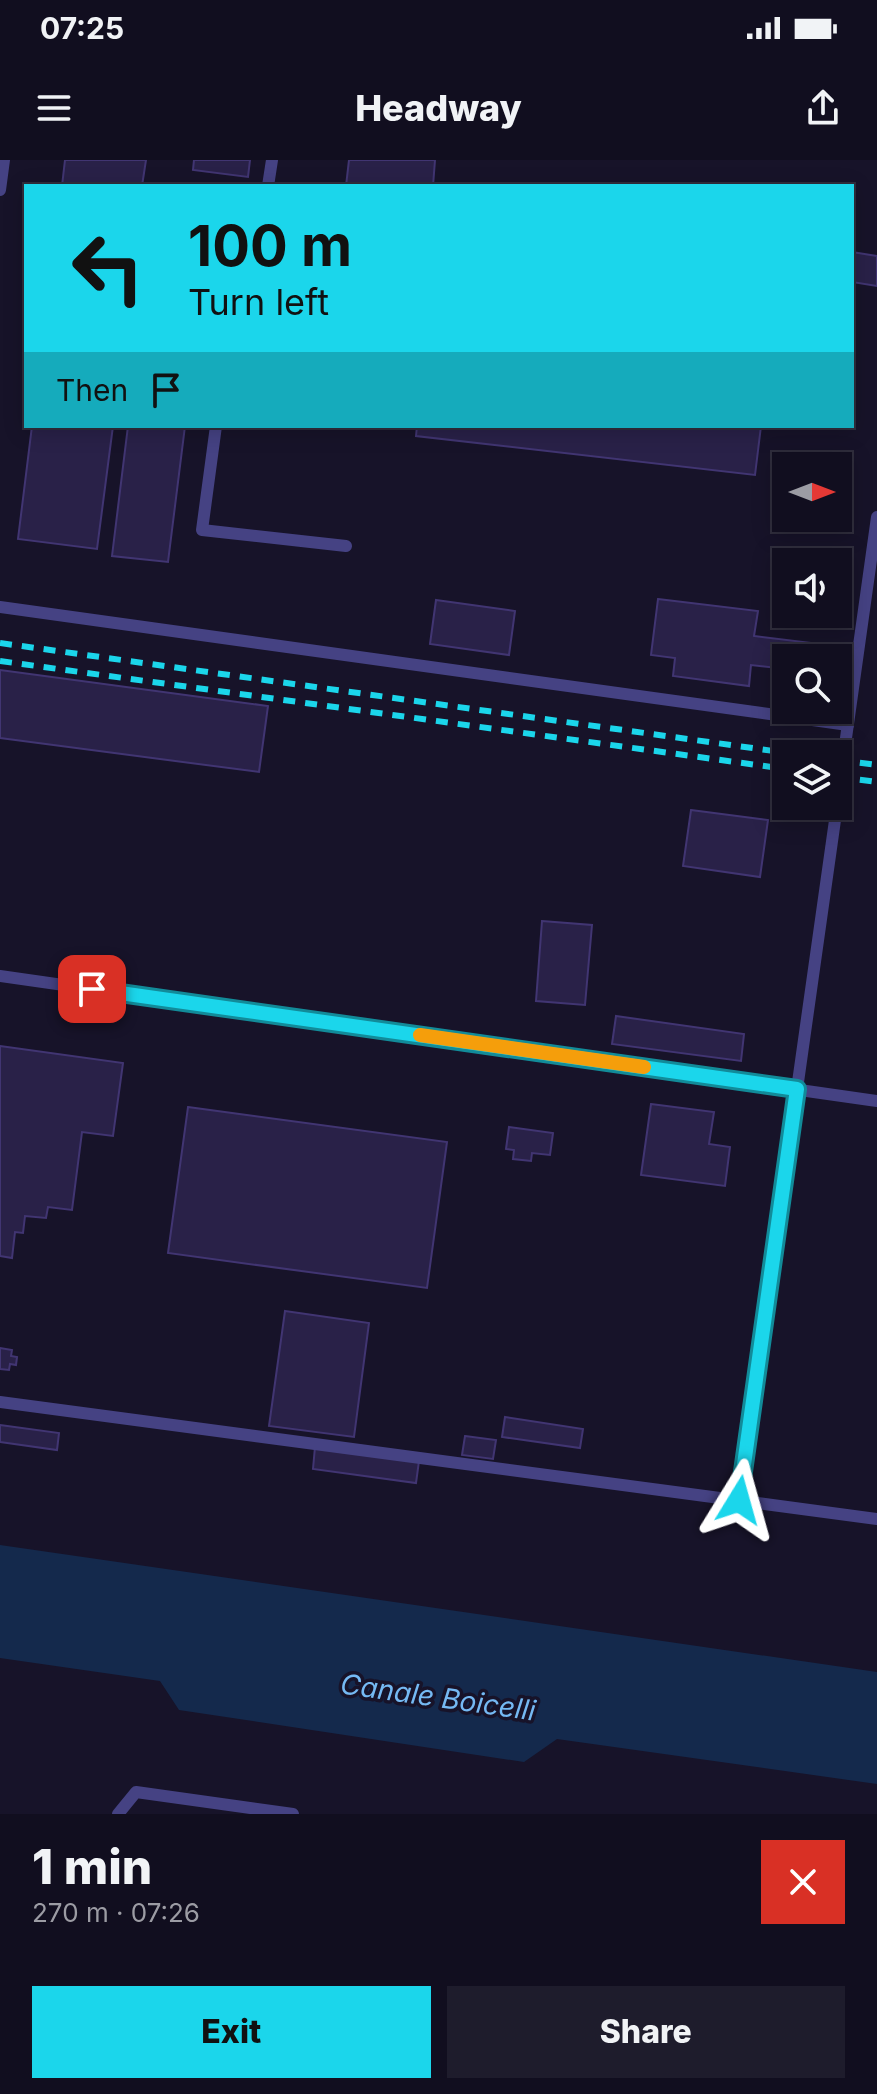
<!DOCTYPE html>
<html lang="en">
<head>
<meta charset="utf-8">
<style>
	:root { --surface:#110e1f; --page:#1e1c2c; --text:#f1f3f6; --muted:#9c9ca4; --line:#302e3d; --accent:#1bd6eb }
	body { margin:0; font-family:Inter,sans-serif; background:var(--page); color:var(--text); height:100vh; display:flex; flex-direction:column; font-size:30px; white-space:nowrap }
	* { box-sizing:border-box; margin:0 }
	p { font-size:26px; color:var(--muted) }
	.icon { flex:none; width:44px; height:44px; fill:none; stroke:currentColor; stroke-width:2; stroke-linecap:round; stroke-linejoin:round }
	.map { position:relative; height:1654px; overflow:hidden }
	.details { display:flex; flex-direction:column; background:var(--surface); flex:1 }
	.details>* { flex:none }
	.top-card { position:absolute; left:24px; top:24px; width:830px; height:244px; border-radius:0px; box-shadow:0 4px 20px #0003,0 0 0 2px var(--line); background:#1bd6eb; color:#111; overflow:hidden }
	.needle { width:52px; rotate:90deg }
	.controls { position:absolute; left:772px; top:292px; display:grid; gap:16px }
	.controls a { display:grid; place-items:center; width:80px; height:80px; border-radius:0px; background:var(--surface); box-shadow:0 4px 20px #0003,0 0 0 2px var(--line); font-size:40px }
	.pin { position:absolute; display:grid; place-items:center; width:68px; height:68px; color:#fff; margin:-34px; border-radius:16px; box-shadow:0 4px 12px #0006 }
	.me { position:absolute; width:88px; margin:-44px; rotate:8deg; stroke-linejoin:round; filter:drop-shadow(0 0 6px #0008) }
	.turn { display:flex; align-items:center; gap:28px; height:168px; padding:0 32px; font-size:36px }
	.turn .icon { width:104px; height:104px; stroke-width:2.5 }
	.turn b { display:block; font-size:56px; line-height:68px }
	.then { display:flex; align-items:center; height:76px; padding:0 32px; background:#0003; gap:16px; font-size:30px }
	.round { display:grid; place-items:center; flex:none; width:84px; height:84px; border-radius:0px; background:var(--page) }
	.summary { display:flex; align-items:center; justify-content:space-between; height:136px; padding:0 32px }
	h1 { font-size:48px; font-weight:800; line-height:60px }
	.primary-button { display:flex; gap:16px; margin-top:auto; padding:16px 32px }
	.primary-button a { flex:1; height:92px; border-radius:0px; background:var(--accent); color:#111; font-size:32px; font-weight:800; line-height:92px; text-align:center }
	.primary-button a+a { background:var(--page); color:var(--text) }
	.status { display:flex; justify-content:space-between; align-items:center; height:56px; padding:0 40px; background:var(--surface); direction:ltr }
	.status svg { height:22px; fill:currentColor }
	header { display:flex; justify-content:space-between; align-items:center; height:104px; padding:0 32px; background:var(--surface); font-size:36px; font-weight:800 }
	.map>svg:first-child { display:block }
	.water { fill:#14294c }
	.building { fill:#292148; stroke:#413572; stroke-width:2 }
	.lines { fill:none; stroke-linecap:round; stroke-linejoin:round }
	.lane { stroke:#454283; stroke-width:12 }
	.rail { stroke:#1bd6eb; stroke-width:6; stroke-dasharray:12 10; stroke-linecap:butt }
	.route-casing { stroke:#128b99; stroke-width:20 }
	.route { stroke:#1bd6eb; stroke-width:14 }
	.slow { stroke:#f59e0b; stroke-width:14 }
	.labels { text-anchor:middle; stroke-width:7; stroke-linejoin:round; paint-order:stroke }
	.water-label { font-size:28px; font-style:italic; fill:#75b9f3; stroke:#171329 }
</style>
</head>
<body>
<div class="status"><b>07:25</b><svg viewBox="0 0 49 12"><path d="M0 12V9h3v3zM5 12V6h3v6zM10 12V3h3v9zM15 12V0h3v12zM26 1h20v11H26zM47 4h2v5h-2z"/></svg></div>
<header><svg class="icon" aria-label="menu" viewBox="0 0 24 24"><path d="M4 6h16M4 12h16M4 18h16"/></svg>Headway<svg class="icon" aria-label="share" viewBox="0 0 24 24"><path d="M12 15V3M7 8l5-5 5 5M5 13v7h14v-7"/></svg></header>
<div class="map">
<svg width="877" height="1654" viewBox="0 0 877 1654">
	<rect width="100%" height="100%" fill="#171329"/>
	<path class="water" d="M0,1385L877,1512V1624L557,1579L524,1602L179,1550L160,1521L0,1498Z"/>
	<g class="building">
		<path d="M65,0H146L142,26H62Z"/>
		<path d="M194,0H250L248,17L193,10Z"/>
		<path d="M349,0H435L433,26H346Z"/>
		<path d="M852,92L877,96V126L852,122Z"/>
		<path d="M32,266H113L97,389L18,379Z"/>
		<path d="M128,266H185L168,402L112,396Z"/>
		<path d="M417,266H761L755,315L416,276Z"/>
		<path d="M658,439L758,451L754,476L812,483L810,498H786V509L751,505L749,526L673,516L675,498L651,495Z"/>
		<path d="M436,440L515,451L509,495L430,484Z"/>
		<path d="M0,510L268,546L259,612L0,578Z"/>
		<path d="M691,650L768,660L760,717L683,706Z"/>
		<path d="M542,761L592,765L585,845L536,841Z"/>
		<path d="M616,856L744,874L741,901L612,884Z"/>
		<path d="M0,886L123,903L113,976L82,972L72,1050L48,1047L46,1058L25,1056L23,1073L15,1072L12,1098L0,1096Z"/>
		<path d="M651,944L714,952L709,984L730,987L725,1026L641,1015Z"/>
		<path d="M188,947L447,982L427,1128L168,1093Z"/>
		<path d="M509,967L553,973L550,995L532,993L531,1001L513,999L514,990L506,989Z"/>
		<path d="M285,1151L369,1163L354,1277L269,1266Z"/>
		<path d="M0,1188L12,1190L11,1196L17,1197L16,1205L10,1204L9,1210L0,1209Z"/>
		<path d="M505,1257L583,1269L580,1288L502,1277Z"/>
		<path d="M0,1265L59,1273L57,1290L0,1282Z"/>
		<path d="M465,1276L496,1280L493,1299L462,1295Z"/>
		<path d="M315,1287L419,1301L416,1323L313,1309Z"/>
	</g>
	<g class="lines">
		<g class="lane">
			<path d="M268,26L272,0"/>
			<path d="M0,30L4,0"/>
			<path d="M216,266L202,370L346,386"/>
			<path d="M0,447L848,565"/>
			<path d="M838,635L877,357"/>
			<path d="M0,816L877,941"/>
			<path d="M0,1242L877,1359"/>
			<path d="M739,1340L837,646"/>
			<path d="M118,1654L136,1632L293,1654"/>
		</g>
		<g class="rail">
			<path d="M0,483L795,594"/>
			<path d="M0,501L786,609"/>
			<path d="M838,600L877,605"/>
			<path d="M838,617L877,622"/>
		</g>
	</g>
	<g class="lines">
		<defs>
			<path id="route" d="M92,829L797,929L739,1340"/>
		</defs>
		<use href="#route" class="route-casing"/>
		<use href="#route" class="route"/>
		<path class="slow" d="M420,875L644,907"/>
	</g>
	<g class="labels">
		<g class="water-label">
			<text transform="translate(438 1537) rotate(8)" y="10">Canale Boicelli</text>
		</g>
	</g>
</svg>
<div class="controls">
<a><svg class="needle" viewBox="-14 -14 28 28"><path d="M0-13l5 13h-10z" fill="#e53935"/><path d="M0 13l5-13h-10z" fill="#9c9ca4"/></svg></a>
<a><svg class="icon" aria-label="sound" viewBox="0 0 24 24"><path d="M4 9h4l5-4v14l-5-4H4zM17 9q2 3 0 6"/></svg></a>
<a><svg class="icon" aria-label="search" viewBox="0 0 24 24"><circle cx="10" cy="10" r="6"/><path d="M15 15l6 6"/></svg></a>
<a><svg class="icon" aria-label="layers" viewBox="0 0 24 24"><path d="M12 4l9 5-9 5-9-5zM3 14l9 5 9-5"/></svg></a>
</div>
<div class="pin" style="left:92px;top:829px;background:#d93025"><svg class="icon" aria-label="arrive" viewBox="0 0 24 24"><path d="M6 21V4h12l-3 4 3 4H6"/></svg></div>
<svg class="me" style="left:739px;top:1340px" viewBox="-20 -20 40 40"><path d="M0-17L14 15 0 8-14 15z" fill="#1bd6eb" stroke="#fff" stroke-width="4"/></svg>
<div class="top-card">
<div class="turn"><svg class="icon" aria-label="left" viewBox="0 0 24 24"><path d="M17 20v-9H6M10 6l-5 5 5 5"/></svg><div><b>100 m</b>Turn left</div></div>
<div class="then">Then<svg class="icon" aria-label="arrive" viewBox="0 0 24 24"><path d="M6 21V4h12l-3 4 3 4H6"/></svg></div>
</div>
</div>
<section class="details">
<div class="summary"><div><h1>1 min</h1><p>270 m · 07:26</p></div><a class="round" style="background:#d93025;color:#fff"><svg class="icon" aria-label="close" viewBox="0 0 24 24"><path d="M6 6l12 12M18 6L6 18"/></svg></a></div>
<div class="primary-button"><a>Exit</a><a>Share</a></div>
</section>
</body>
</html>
